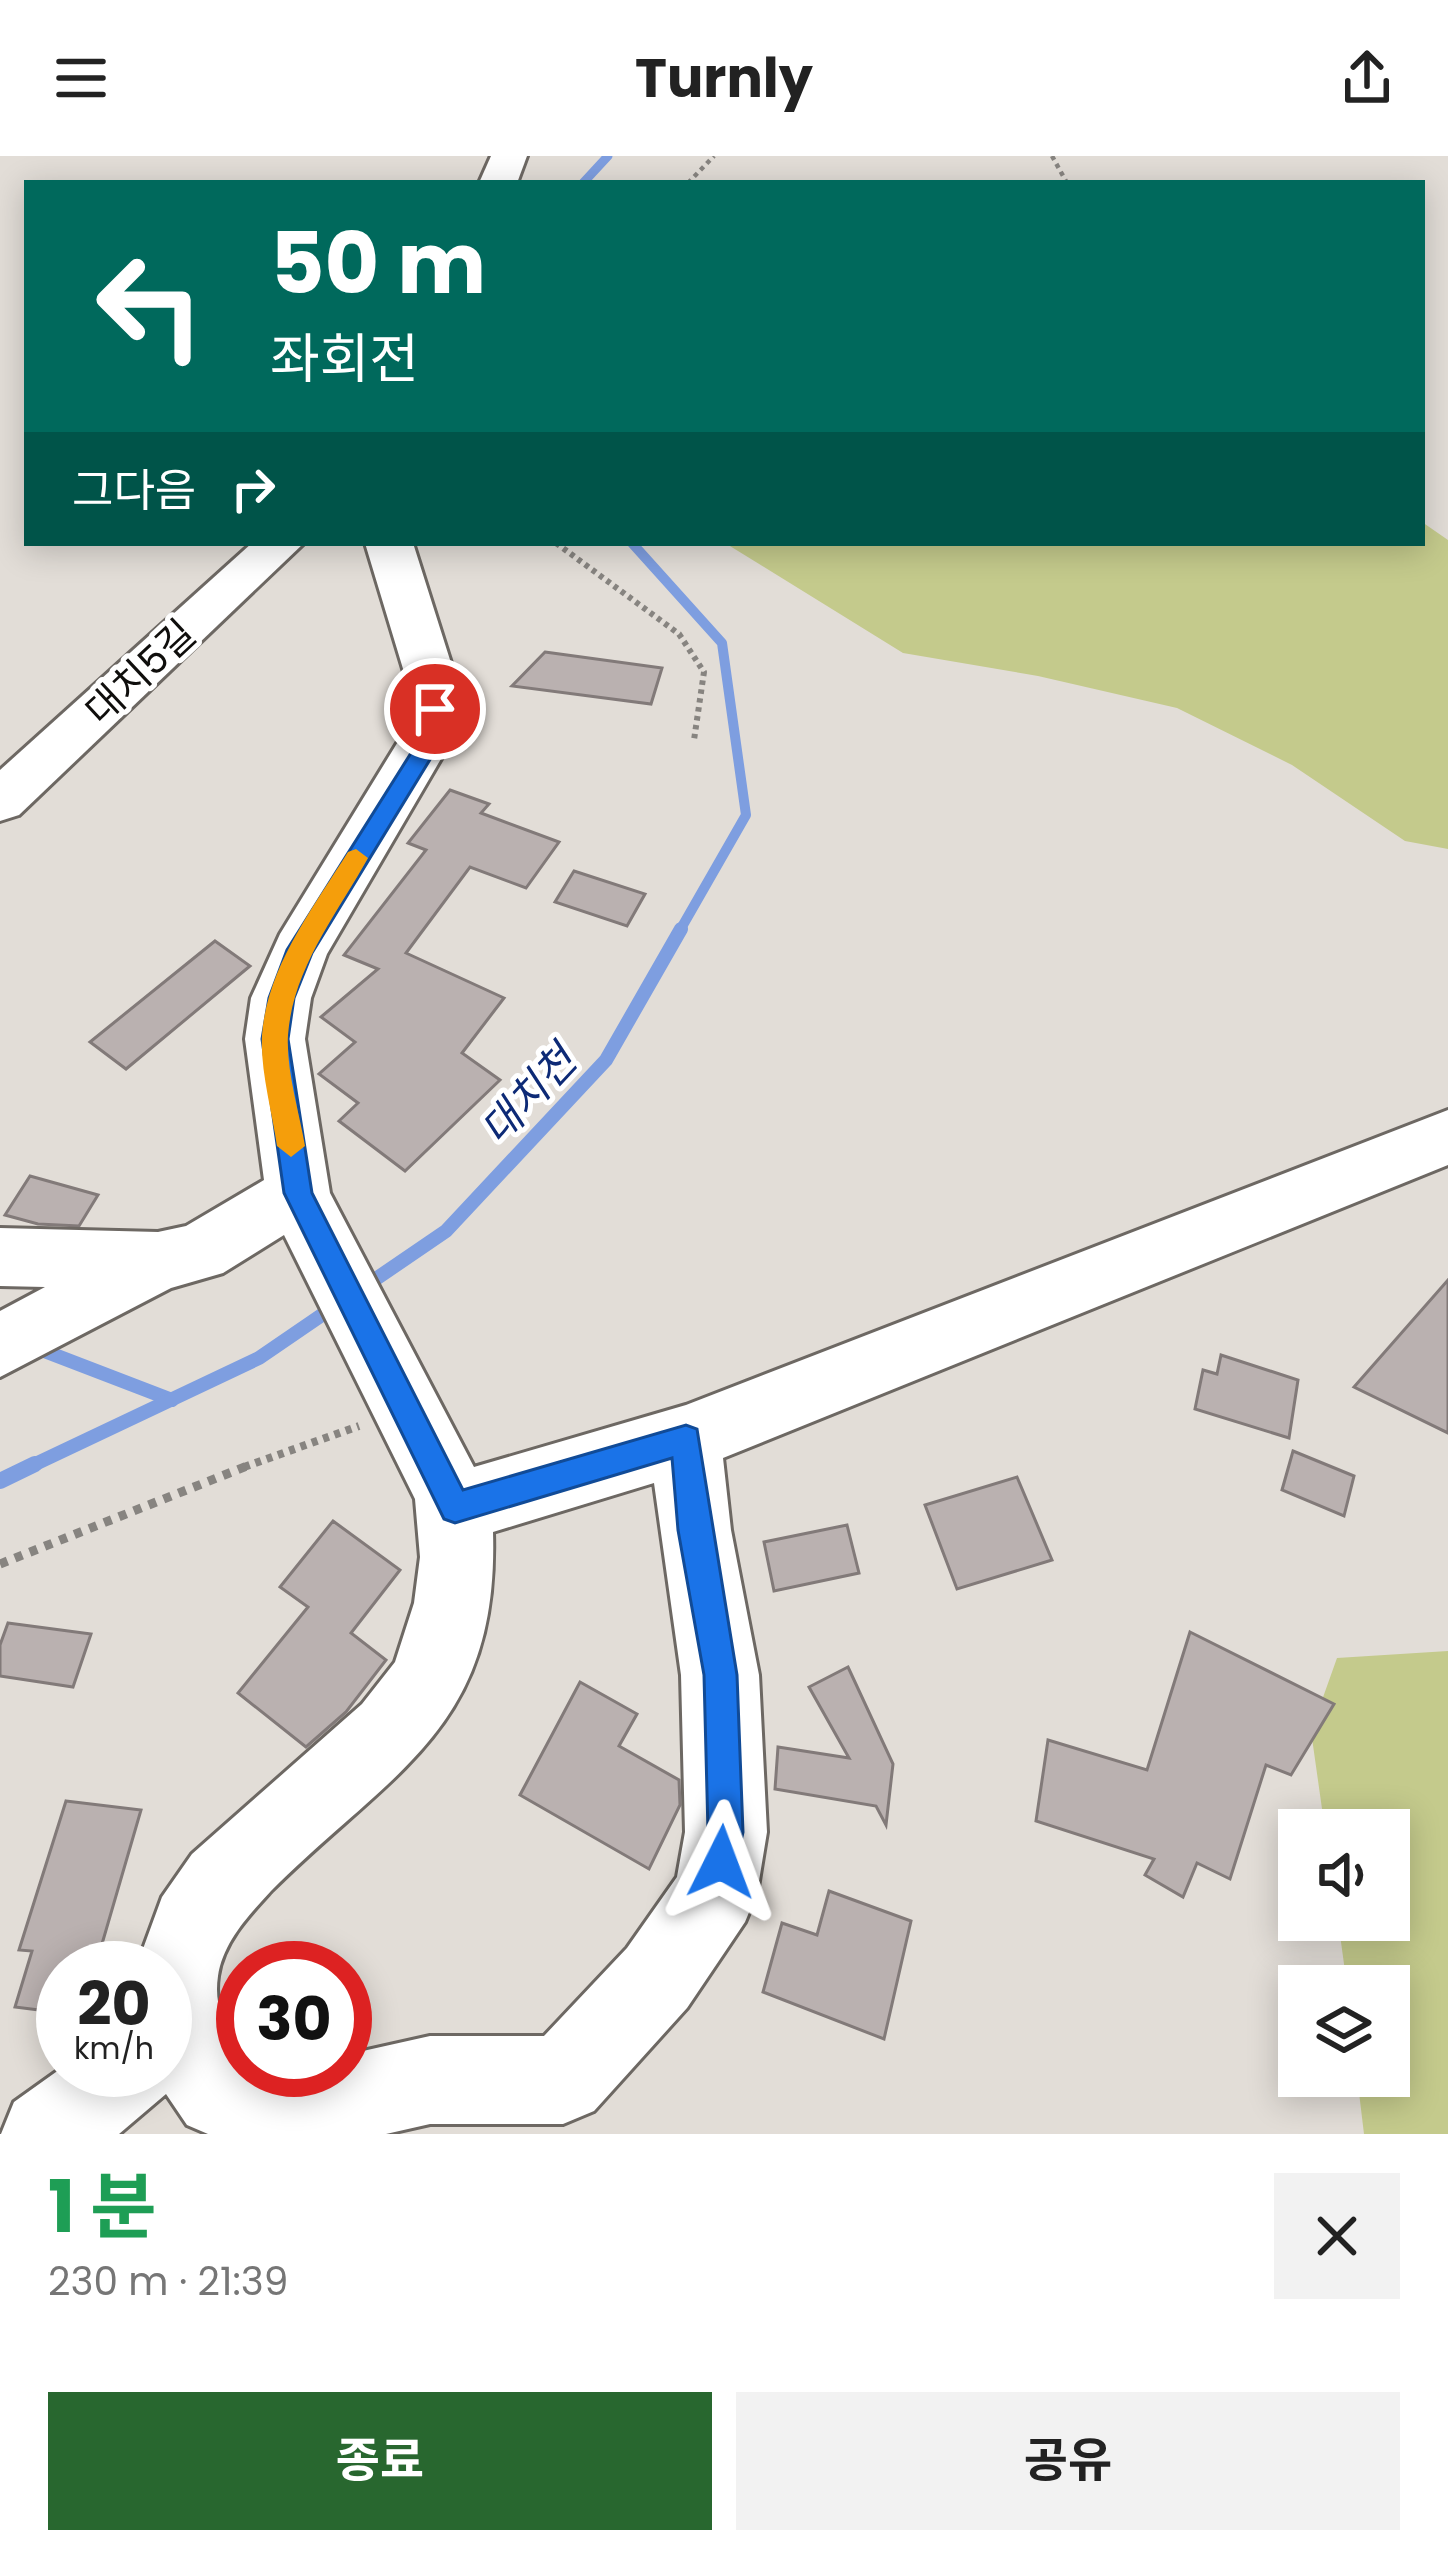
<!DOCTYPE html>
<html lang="ko">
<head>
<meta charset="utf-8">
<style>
	:root { --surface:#fff; --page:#f2f2f2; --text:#222; --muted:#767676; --accent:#28672f }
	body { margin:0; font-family:Poppins,"Noto Sans KR",sans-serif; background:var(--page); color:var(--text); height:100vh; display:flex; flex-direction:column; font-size:45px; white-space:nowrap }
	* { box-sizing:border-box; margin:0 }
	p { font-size:39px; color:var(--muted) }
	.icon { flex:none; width:66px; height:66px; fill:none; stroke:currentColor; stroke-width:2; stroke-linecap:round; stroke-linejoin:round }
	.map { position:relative; height:1978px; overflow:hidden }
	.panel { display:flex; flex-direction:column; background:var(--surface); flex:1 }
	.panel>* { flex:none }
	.banner { position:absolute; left:24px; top:24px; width:1401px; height:366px; border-radius:0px; box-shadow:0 6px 30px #0003; background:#00695c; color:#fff; overflow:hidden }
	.controls { position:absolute; left:1278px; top:1653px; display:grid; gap:24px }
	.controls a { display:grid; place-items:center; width:132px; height:132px; border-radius:0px; background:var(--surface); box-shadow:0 6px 30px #0003; font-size:60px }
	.speed { position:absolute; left:36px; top:1785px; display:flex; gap:24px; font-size:60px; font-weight:700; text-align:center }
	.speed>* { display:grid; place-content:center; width:156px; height:156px; border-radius:50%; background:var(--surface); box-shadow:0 6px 30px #0003; line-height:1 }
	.speed small { font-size:30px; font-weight:400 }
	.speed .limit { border:18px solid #d22; background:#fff; color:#111 }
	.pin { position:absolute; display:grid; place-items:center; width:102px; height:102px; color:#fff; margin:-51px; border:6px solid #fff; border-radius:50%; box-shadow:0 3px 12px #0007 }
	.me { position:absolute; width:132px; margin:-66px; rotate:3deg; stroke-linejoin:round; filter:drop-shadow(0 0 9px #0008) }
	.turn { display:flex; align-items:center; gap:42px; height:252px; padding:0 48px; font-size:54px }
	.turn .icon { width:156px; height:156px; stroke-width:2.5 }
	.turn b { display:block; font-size:84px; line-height:102px }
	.then { display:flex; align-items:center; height:114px; padding:0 48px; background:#0003; gap:24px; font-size:45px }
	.round { display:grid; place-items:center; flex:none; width:126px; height:126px; border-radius:0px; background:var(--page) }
	.headline { display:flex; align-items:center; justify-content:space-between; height:204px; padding:0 48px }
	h1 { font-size:72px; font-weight:700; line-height:90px; color:#1e9e55 }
	.cta { display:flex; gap:24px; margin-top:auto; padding:24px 48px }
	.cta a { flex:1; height:138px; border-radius:0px; background:var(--accent); color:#fff; font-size:48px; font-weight:700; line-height:138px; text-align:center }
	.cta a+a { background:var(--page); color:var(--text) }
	header { display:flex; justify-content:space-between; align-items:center; height:156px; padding:0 48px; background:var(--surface); font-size:54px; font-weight:700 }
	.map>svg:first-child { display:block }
	.green { fill:#c4ca8c }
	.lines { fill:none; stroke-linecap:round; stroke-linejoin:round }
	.stream-far3 { stroke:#7e9ee0; stroke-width:9 }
	.stream-far2 { stroke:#7e9ee0; stroke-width:10 }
	.stream-far1 { stroke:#7e9ee0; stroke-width:14 }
	.stream { stroke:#7e9ee0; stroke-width:16 }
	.building { fill:#bab1b0; stroke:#827a79; stroke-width:3 }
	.minor-casing { stroke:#6d6863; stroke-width:6 }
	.path-far3 { stroke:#878480; stroke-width:4.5; stroke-dasharray:4.5 4.5; stroke-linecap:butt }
	.path-far2 { stroke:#878480; stroke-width:6; stroke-dasharray:4.5 4.5; stroke-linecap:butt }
	.path-far1 { stroke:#878480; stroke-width:8; stroke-dasharray:6 6; stroke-linecap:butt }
	.path { stroke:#878480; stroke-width:9; stroke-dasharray:8 8; stroke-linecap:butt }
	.minor { fill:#fff; fill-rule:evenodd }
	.route { fill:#1a73e8; stroke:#114b97; stroke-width:3 }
	.slow { fill:#f59e0b }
	.labels { text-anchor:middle; stroke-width:10; stroke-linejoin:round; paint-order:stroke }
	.street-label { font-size:39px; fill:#0f0e0c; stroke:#fff }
	.water-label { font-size:42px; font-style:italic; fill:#0d2a76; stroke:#fff }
</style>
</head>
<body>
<header><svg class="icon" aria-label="menu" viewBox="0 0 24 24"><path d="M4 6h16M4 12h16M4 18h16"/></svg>Turnly<svg class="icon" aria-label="share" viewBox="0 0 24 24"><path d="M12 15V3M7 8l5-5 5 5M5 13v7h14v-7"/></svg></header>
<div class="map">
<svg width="1448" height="1978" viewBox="0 0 1448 1978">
	<rect width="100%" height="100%" fill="#e2ddd7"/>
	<g class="green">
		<path d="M1422,366L1448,384V693L1405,685L1292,609L1177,552L1038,520L903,497L725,387H1422Z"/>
		<path d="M1448,1495V1978H1364L1357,1920H1389V1830H1347L1338,1764H1389V1674H1325L1311,1575L1337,1502Z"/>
	</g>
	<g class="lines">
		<path class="stream-far3" d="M583,27L608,0"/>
		<path class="stream-far2" d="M632,387L722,487L746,659L679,776"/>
		<g class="stream-far1">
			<path d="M364,1131L446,1075L606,904L681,773"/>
			<path d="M0,1178L172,1244"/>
			<path d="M29,1311L259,1202L335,1150"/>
		</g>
		<path class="stream" d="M0,1325L35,1308"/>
	</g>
	<g class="building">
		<path d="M545,496L662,512L651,548L512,530Z"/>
		<path d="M450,634L489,648L481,657L559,686L526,732L470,711L406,797L504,842L462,897L500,924L405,1015L339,965L358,947L319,918L355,886L321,861L378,813L344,799L426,694L408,687Z"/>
		<path d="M574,715L645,738L627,770L555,746Z"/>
		<path d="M215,785L250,810L126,913L90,886Z"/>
		<path d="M30,1020L98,1039L79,1070L38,1068L5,1059Z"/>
		<path d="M1448,1124V1277L1354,1231Z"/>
		<path d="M1221,1199L1298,1224L1289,1282L1195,1253L1203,1214L1217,1218Z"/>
		<path d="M1293,1295L1354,1320L1344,1360L1282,1334Z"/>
		<path d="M1017,1321L1052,1404L957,1433L925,1349Z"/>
		<path d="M333,1365L400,1414L351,1477L386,1504L346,1556L306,1591L238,1537L308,1451L280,1431Z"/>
		<path d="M847,1369L859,1417L774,1435L764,1386Z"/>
		<path d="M8,1467L91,1478L73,1531L0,1520V1489Z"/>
		<path d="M1190,1476L1334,1548L1291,1619L1266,1609L1230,1723L1197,1707L1183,1741L1145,1719L1154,1703L1036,1665L1048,1584L1147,1614Z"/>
		<path d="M848,1511L893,1608L886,1669L876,1650L775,1633L778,1591L849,1602L809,1531Z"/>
		<path d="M580,1526L637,1558L619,1590L679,1624L680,1649L649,1713L520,1639Z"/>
		<path d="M66,1645L141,1654L95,1812H63V1857L15,1851L32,1795L19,1794Z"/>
		<path d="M829,1735L911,1765L884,1883L763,1836L782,1767L817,1779Z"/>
	</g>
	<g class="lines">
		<defs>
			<g id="minor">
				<path d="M491,0H527L517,27H479Z"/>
				<path d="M252,387H304L19,659L0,665V614Z"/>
				<path d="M365,387H413L457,526L459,572L327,798L311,842L305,883L330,1037L474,1311L686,1249L1448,954V1009L723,1302L731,1374L759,1519L767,1676L757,1737L745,1766L687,1852L594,1955L563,1968H430L386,1978H208L187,1969L166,1938L119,1978H1L14,1946L63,1911L165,1914V1812H136L162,1741L192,1698L362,1548L395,1506L414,1447L420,1401L415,1343L284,1079L223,1117L171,1132L0,1221V1155L45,1131L0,1130V1072L158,1076L186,1070L264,1024L245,883L251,842L280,778L407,571V526ZM654,1327L681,1519L685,1676L677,1721L627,1792L544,1880H430L345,1899V1914H243C243,1880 211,1868 218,1820C223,1786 249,1759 271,1735C391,1615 499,1574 493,1376Z"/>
			</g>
		</defs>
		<use href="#minor" class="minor-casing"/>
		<g class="path-far3">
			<path d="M1052,0L1067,27"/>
			<path d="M688,27L714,0"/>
		</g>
		<path class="path-far2" d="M556,387L679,478L704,516L694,584"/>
		<path class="path-far1" d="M244,1311L359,1270"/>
		<path class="path" d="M0,1408L252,1308"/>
		<use href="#minor" class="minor"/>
	</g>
	<path class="route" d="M435,545L446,553L434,597L312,797L294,842L288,883L312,1037L463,1334L686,1269L697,1273L737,1519L743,1676L734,1719L721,1724L709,1719L703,1706L708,1676L704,1519L678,1374L672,1302L455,1367L444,1363L284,1037L262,883L269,842L287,794L411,597L424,553Z"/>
	<path class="slow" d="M356,693L368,702C337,758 293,812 288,879C286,914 299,955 305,990L291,1001L277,990C272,955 260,914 262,879C267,811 313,752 348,696Z"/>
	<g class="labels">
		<g class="street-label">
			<text transform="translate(140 516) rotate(-43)" y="14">대치5길</text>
		</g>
		<g class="water-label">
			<text transform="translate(528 939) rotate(-47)" y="15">대치천</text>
		</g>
	</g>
</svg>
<div class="controls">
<a><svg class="icon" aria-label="sound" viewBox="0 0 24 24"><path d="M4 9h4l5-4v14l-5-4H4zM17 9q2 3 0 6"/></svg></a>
<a><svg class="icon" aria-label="layers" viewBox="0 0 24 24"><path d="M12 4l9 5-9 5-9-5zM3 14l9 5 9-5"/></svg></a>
</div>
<div class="speed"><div>20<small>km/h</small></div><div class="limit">30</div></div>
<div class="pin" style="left:435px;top:553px;background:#d93025"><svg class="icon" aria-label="arrive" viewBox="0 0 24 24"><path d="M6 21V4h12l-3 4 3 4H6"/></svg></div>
<svg class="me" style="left:721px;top:1706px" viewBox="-20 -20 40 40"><path d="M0-17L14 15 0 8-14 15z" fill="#1a73e8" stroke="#fff" stroke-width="4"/></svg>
<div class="banner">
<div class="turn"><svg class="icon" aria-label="left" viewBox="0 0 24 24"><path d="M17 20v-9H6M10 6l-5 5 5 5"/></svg><div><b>50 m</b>좌회전</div></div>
<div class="then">그다음<svg class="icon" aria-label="right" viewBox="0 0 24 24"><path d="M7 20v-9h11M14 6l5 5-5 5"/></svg></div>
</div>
</div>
<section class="panel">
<div class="headline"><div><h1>1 분</h1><p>230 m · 21:39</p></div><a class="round"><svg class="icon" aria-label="close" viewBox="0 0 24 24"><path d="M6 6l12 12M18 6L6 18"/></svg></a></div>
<div class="cta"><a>종료</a><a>공유</a></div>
</section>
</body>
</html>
